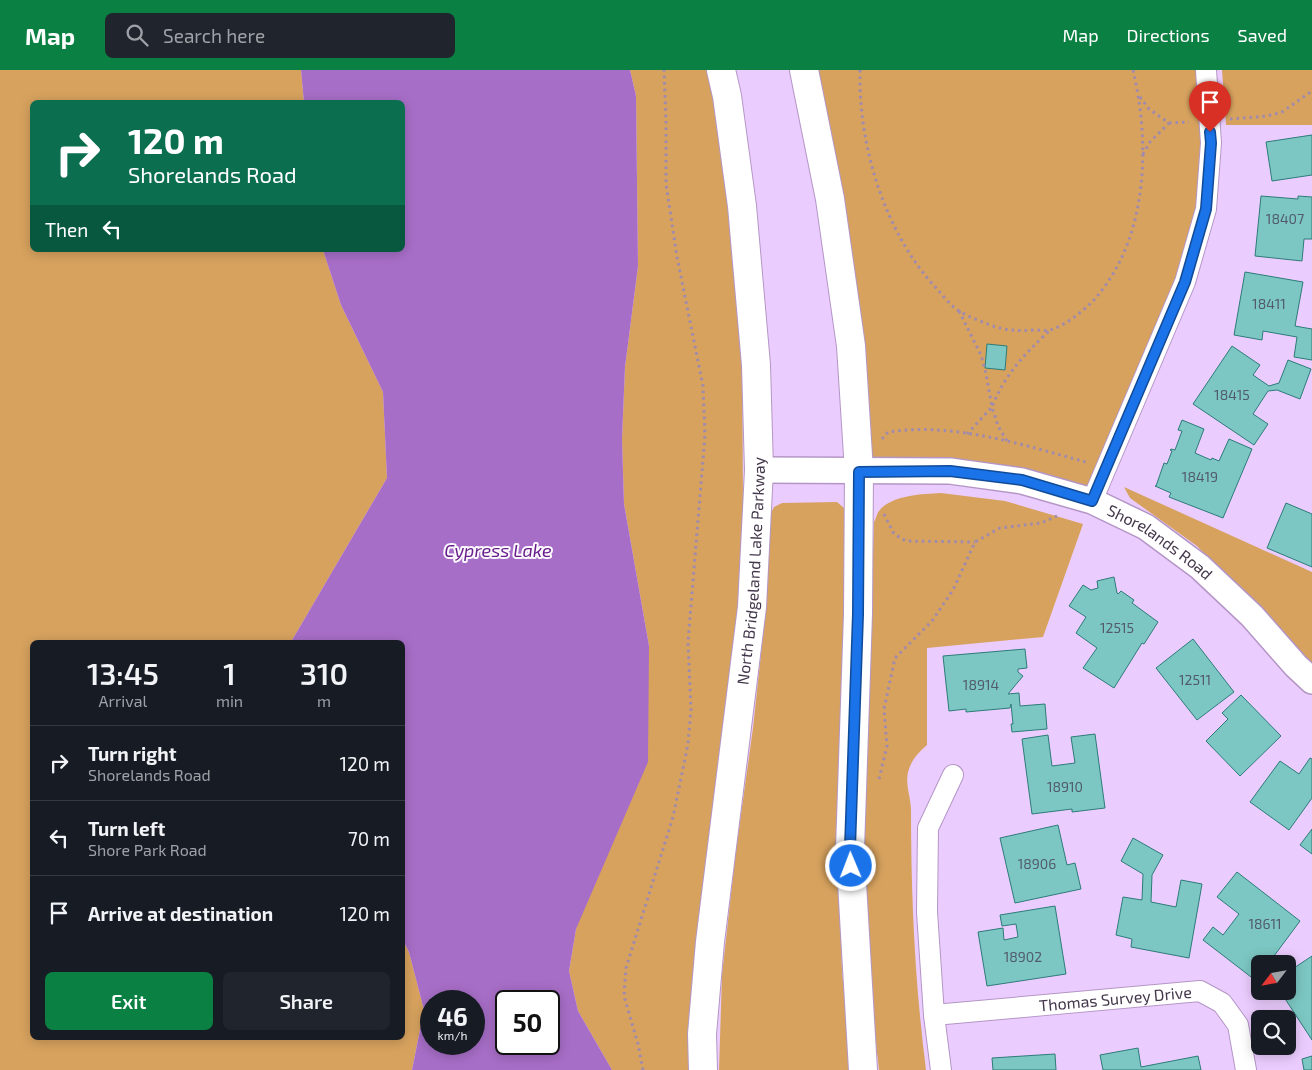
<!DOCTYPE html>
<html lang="en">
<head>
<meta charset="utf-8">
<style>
	:root { --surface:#171b24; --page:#20242c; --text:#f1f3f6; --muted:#9ea1a6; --line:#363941; --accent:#0b8043 }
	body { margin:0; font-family:"Exo 2",sans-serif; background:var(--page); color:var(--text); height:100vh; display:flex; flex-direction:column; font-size:19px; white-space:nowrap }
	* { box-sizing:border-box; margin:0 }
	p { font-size:16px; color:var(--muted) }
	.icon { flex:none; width:28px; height:28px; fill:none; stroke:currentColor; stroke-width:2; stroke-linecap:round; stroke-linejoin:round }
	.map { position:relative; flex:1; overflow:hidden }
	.side { position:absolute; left:30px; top:570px; width:375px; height:400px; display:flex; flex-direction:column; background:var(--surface); border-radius:8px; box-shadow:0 2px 12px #0003 }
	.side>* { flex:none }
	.guide { position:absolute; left:30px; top:30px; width:375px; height:152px; border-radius:8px; box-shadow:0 2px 12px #0003; background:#0b6e4f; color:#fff; overflow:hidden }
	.needle { width:32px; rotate:239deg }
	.buttons { position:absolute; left:1251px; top:885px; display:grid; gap:10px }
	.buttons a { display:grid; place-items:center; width:45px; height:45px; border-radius:8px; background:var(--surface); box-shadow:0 2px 12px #0003; font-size:25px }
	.speed { position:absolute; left:420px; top:920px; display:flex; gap:10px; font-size:25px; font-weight:700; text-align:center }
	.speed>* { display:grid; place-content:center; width:65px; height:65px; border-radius:50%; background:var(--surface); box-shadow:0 2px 12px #0003; line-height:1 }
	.speed small { font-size:12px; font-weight:400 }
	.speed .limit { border:2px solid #111; border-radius:8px; background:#fff; color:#111 }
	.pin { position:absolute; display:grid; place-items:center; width:42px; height:42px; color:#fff; margin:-51px -21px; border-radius:50% 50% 50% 0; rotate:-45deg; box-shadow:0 0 5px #0007 }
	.pin .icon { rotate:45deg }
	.me { position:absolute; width:55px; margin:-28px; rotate:359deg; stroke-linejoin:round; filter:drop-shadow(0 0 4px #0008) }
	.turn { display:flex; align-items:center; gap:18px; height:105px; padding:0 15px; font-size:22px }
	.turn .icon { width:65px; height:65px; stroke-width:2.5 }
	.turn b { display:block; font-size:35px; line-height:42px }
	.then { display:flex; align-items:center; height:48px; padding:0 15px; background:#0003; gap:10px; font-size:19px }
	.eta { display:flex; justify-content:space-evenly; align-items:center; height:85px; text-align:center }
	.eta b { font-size:30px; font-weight:600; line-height:35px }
	.primary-button { display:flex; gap:10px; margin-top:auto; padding:10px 15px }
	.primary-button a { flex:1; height:58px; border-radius:8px; background:var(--accent); color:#fff; font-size:20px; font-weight:600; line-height:58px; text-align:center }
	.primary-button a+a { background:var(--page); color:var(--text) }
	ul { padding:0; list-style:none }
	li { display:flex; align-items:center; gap:15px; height:75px; padding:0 15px; border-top:1px solid var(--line) }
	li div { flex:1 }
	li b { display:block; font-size:19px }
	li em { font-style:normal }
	header { display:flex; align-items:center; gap:30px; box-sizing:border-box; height:70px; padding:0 25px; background:var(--accent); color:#fff }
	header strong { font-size:24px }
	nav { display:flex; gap:28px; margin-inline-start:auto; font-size:18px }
	.search { width:350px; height:45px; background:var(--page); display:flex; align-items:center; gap:12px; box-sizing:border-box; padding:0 18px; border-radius:8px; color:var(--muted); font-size:19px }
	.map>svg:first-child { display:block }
	.green { fill:#d7a25e }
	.water { fill:#a76ec7; fill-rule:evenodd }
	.building { fill:#7cc7c3; stroke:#2e7b79 }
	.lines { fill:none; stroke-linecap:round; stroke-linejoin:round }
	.minor-casing { stroke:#b496c6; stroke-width:22 }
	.tertiary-casing { stroke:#b496c6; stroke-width:28 }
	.secondary-casing { stroke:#b496c6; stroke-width:30 }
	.path { stroke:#a08aae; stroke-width:3; stroke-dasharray:2.5 4; stroke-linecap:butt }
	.minor { stroke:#fff; stroke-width:20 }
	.tertiary { stroke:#fff; stroke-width:25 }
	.secondary { stroke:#fff; stroke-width:28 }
	.route-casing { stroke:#114b97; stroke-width:12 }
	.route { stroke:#1a73e8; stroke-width:9 }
	.labels { text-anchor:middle; stroke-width:4; stroke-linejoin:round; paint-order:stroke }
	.number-label { font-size:14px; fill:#515b69 }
	.street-label { font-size:16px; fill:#43374b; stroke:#fcf9fe }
	.water-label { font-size:18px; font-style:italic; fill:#671d8a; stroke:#fcf9fe }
</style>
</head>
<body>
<header>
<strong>Map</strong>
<div class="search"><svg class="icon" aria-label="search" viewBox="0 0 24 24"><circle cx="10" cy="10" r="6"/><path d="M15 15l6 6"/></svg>Search here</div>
<nav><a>Map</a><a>Directions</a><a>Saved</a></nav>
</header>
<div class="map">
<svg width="1312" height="1000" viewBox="0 0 1312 1000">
	<rect width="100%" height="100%" fill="#ebccfe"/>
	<g class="green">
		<path d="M0,0H301L304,32H32V180H323L341,235L383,322L387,408L291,572H32V968H402L403,870L409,882L424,940L412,1000H0Z"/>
		<path d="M630,0H711L732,157L742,273L743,432L741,511L694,1000H612L578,941L569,901L576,859L649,576L624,434L622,369L625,297L638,196L636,26Z"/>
		<path d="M804,0H1206V139L1092,431L859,401Z"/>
		<path d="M1222,0H1312V55H1226Z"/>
		<path d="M1124,417L1312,502V595L1197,476L1130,428Z"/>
		<path d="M941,423L1005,431L1083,454L1043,567L927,578V675C920,681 912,689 909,699C904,713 911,726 911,740C911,827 915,914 926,1000H879L868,903L864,787L874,452C876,449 877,443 879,441C891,425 923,424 941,423Z"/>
		<path d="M837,432L844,438L849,447L838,769L842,901L852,1000H719L722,905L735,788L753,658L764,556L770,445L774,437L782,433Z"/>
	</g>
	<path class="water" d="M301,0H630L636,26L638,196L625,297L622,369L624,434L649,576L648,692L576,859L569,901L578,941L612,1000H412L424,940L409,882L403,870L402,572H291L387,408L383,322L341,235L323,180H402V32H304ZM431,931H474V974H431ZM506,931H549V974H506Z"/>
	<g class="building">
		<path d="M1312,65V105L1272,111L1266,72Z"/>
		<path d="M1261,126L1298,129V126L1312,127V169H1304L1302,191L1255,186Z"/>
		<path d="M1245,202L1303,212L1295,256L1312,259V290L1294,287L1297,267L1263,261L1262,270L1234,265Z"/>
		<path d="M987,274L1007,276L1005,300L985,298Z"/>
		<path d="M1232,276L1260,295L1253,305L1269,316L1279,313L1288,290L1311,299L1300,329L1277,320L1268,321L1253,344L1268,354L1254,375L1193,334Z"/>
		<path d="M1182,350L1204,359L1195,383L1211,390L1212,388L1219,391L1229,369L1252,379L1223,448L1169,427L1171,423L1155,416H1156L1164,393L1167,394L1172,381L1170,380L1171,379L1175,380L1182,361L1178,360Z"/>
		<path d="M1286,433L1312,444V497L1267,478Z"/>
		<path d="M1114,507L1117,523L1118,524L1121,521L1134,530L1132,533L1158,552L1144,574L1142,573L1114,618L1083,598L1097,578L1076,563L1086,547L1069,536L1083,515L1091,520L1098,518L1097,511Z"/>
		<path d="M1193,569L1234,622L1197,650L1156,598Z"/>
		<path d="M1025,579L1027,598L1018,599V602L1023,606L1008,624L1019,623L1020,636L1045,634L1047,659L1012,662L1011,654H1013L1011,634L1010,638L966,642V639L949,641L943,586Z"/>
		<path d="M1241,625L1281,666L1240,706L1206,671L1228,649L1222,643Z"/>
		<path d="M1095,664L1105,738L1072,742V739L1032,744L1022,669L1048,665L1052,696L1075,693L1071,667Z"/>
		<path d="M1310,688L1312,689V728L1289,760L1250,732L1280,691L1299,704Z"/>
		<path d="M1058,755L1067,795L1075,793L1081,819L1015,833L1000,768Z"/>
		<path d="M1312,759V784L1300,775Z"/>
		<path d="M1133,768L1163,785L1152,805L1151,832L1176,837L1181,810L1202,814L1189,888L1131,877L1132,869L1116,865L1123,827L1142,830L1143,804L1121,791Z"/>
		<path d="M1237,802L1300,851L1268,894H1260V904L1255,910L1203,870L1213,857L1223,865L1239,844L1217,827Z"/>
		<path d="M1055,836L1066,904L987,916L978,862L1003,858L1004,870L1018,867L1016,854L1002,856L1000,845Z"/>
		<path d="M1312,886V970L1280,921H1288V902Z"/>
		<path d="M1138,978L1141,997L1198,986L1201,1000H1103L1100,985Z"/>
		<path d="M1055,984L1056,1000H993L992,988Z"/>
		<path d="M1312,986V1000H1304L1302,989Z"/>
	</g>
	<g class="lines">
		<defs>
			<g id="minor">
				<path d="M1092,431L1185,212L1206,139L1211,73L1206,0"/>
				<path id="s1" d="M934,945L1200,921L1222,933L1238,955L1246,1000"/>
				<path d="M941,1000L934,945L927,842L928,758L953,705"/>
			</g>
			<g id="tertiary">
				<path id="s2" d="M759,400L950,401L1022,411L1092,431L1146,457L1200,497L1252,546L1296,596L1312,611"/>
			</g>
			<g id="secondary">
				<path d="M804,0L830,129L851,276L859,401L858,544L850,779L863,1000"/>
				<path id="s3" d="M703,1000L702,964L710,872L752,537L759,400L756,295L742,136L727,26L721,0"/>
			</g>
		</defs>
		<use href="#minor" class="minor-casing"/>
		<use href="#tertiary" class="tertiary-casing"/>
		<use href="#secondary" class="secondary-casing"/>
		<g class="path">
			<path d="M860,0C858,75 885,165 938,220C944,227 951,236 959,241C969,247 980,251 990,255C1006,261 1019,261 1035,260C1040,260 1045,261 1050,260C1064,256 1081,243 1091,233C1148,173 1151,76 1133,0"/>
			<path d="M1140,27L1149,39L1169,53L1150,72L1143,84"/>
			<path d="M1230,49L1267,46L1282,42L1312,21"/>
			<path d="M1169,53L1189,52"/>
			<path d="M959,241L981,285L986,304L992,337C1005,304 1024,285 1049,261"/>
			<path d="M967,364L992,337L998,356L1007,371"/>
			<path d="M882,369L888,362C954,352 1023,375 1086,392"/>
			<path d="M884,444L894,464L906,471L975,472"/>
			<path d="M879,709L887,676L884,639L895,588L932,551L953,520L975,472L1000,458L1041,453L1057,446"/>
			<path d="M643,1000L638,974L624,926L626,898L673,747L688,674L691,639L688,572L705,365L703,316L677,187L666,114V50L664,0"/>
		</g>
		<use href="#minor" class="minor"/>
		<use href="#tertiary" class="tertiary"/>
		<use href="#secondary" class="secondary"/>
	</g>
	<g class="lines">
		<defs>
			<path id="route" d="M851,796L850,778L858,544L859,402L950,401L1022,410L1092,431L1185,212L1206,139L1211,73L1210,62"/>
		</defs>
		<use href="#route" class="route-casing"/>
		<use href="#route" class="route"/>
	</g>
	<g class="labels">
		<g class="number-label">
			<text x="1285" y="154">18407</text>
			<text x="1269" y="239">18411</text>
			<text x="1232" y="330">18415</text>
			<text x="1200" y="412">18419</text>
			<text x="1117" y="563">12515</text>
			<text x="1195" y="615">12511</text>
			<text x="981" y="620">18914</text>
			<text x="1065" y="722">18910</text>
			<text x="1037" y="799">18906</text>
			<text x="1265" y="859">18611</text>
			<text x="1023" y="892">18902</text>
		</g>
		<g class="street-label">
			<text dy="6" stroke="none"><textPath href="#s2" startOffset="416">Shorelands Road</textPath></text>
			<text dy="6" stroke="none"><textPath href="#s3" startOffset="502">North Bridgeland Lake Parkway</textPath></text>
			<text dy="6" stroke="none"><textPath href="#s1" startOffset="182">Thomas Survey Drive</textPath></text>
		</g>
		<g class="water-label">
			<text x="498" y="487">Cypress Lake</text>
		</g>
	</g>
</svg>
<div class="buttons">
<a><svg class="needle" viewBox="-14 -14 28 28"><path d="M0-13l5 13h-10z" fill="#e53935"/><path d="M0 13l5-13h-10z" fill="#9ea1a6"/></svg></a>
<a><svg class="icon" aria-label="search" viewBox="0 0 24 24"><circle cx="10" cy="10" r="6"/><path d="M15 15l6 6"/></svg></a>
</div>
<div class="speed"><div>46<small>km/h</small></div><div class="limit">50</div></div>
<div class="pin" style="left:1210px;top:62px;background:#d93025"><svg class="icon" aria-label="arrive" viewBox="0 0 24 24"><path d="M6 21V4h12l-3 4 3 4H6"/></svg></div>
<svg class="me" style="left:851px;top:796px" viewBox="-20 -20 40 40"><circle r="17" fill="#1a73e8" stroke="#fff" stroke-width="3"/><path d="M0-11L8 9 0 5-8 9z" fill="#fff"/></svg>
<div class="guide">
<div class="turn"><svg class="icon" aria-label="right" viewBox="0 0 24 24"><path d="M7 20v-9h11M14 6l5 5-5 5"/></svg><div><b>120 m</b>Shorelands Road</div></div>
<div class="then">Then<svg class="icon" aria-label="left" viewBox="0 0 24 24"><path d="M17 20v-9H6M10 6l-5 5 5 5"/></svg></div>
</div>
<section class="side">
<div class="eta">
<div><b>13:45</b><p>Arrival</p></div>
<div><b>1</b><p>min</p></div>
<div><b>310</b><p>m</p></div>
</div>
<ul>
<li><svg class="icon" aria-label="right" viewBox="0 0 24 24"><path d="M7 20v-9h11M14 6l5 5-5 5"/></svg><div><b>Turn right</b><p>Shorelands Road</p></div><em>120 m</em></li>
<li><svg class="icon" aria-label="left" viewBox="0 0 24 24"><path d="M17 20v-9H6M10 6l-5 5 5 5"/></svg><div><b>Turn left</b><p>Shore Park Road</p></div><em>70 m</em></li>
<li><svg class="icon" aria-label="arrive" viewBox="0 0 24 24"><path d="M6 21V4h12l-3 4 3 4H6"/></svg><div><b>Arrive at destination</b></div><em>120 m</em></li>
</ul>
<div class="primary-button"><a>Exit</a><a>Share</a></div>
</section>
</div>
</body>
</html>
